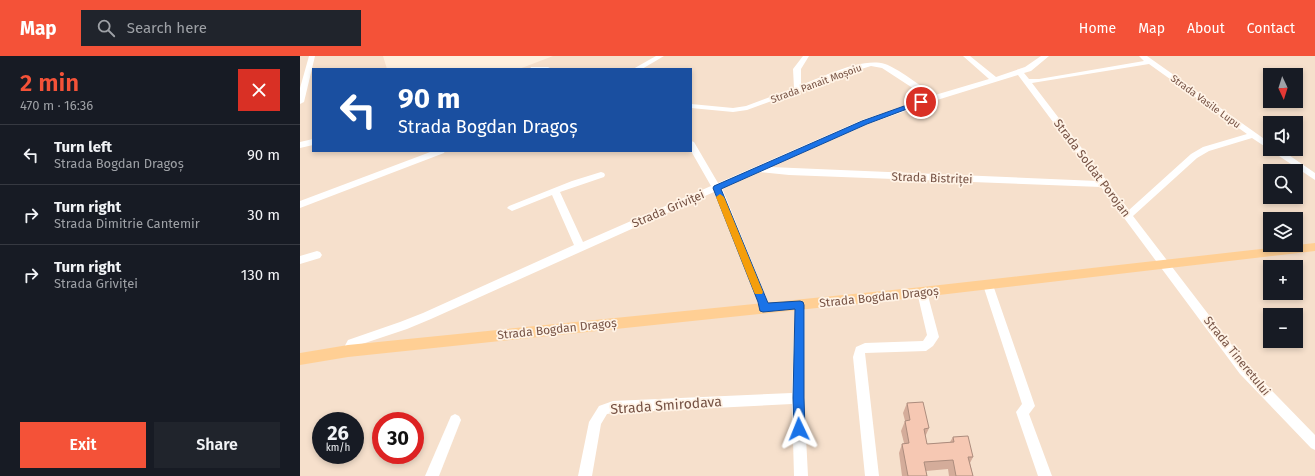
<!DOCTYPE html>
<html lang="en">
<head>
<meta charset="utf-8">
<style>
	:root { --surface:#171b24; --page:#20242c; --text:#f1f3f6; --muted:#9ea1a6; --line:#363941; --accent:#f45238 }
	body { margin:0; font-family:"Fira Sans",sans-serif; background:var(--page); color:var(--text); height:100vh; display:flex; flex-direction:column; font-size:15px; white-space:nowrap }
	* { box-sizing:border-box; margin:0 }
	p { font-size:13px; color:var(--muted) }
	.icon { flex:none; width:22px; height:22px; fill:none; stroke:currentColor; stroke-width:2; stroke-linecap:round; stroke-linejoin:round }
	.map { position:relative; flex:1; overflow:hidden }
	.drawer { display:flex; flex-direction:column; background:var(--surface); width:300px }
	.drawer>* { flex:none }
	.hud { position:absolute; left:12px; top:12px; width:380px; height:84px; border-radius:0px; box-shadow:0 2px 6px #0003; background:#1a4fa0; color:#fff; overflow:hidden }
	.needle { width:26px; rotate:176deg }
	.controls { position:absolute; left:963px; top:12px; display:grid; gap:8px }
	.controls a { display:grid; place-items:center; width:40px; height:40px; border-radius:0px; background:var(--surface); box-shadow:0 2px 6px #0003; font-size:20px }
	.speed { position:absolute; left:12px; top:356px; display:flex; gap:8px; font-size:20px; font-weight:700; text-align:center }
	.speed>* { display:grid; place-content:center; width:52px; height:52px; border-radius:50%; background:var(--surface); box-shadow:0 2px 6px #0003; line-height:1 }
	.speed small { font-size:10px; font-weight:400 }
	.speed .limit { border:6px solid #d22; background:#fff; color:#111 }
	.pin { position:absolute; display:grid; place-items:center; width:34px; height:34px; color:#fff; margin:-17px; border:2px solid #fff; border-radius:50%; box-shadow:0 1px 4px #0007 }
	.me { position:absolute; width:44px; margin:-22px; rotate:358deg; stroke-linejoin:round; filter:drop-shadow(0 0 3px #0008) }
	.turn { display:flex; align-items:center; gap:14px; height:84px; padding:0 20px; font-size:18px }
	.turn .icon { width:52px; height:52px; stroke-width:2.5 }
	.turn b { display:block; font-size:28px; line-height:34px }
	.round { display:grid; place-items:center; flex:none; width:42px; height:42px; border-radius:0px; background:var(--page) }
	.head { display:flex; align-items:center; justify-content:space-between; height:68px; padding:0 20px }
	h1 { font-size:24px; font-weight:600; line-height:30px; color:var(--accent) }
	.primary-button { display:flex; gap:8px; margin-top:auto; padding:8px 20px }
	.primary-button a { flex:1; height:46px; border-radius:0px; background:var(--accent); color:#fff; font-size:16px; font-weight:600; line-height:46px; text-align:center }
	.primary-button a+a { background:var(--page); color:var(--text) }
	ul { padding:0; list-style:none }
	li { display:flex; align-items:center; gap:12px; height:60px; padding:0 20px; border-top:1px solid var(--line) }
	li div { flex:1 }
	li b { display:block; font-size:15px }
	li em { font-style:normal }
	header { display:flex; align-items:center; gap:24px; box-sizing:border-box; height:56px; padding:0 20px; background:var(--accent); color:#fff }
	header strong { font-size:19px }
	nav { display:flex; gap:22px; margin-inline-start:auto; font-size:14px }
	.search { width:280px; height:36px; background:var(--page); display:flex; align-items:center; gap:10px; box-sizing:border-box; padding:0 14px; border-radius:0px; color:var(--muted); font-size:15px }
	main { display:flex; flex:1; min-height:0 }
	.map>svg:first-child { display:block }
	.residential { fill:#f6e0cc; fill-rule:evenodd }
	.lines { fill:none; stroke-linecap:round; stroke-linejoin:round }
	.minor { fill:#fff; fill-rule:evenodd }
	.major { fill:#ffcf94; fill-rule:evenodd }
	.wall { fill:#d4ac9a }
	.building { fill:#f6c8b3; stroke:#ac8c7d }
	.route { fill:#1a73e8; stroke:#114b97 }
	.slow { fill:#f59e0b }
	.labels { text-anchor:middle; stroke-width:3.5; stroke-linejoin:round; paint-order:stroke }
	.far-street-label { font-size:10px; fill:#765244; stroke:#fff3e6 }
	.street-label { font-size:12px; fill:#765244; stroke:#fff3e6 }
	.near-street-label { font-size:14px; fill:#765244; stroke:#fff3e6 }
</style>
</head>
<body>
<header>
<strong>Map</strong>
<div class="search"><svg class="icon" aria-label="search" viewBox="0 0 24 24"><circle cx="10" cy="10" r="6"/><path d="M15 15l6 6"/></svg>Search here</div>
<nav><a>Home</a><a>Map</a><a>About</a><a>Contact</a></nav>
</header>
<main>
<section class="drawer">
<div class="head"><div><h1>2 min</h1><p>470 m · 16:36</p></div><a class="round" style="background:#d93025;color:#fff"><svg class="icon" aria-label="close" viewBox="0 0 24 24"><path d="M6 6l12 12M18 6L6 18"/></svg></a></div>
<ul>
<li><svg class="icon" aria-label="left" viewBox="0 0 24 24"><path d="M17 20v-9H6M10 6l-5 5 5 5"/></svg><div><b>Turn left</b><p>Strada Bogdan Dragoș</p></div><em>90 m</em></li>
<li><svg class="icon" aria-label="right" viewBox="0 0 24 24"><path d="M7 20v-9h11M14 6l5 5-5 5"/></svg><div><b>Turn right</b><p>Strada Dimitrie Cantemir</p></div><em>30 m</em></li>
<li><svg class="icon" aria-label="right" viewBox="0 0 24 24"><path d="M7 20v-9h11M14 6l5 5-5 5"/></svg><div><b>Turn right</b><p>Strada Griviței</p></div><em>130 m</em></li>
</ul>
<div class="primary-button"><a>Exit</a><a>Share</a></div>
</section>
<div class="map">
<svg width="1015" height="420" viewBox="0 0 1015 420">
	<rect width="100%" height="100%" fill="#feefde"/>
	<path class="residential" d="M0,0H83L87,13H13V95H391V13H219L253,0H1015V420H0ZM970,19H996V45H970ZM970,67H996V93H970ZM970,115H996V141H970ZM970,163H996V189H970ZM970,211H996V237H970ZM970,259H996V285H970ZM21,365H55V399H21ZM81,365H115V399H81Z"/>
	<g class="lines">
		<g class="minor">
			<path d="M9,0H15L4,46L0,48V32Z"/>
			<path d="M356,0H364L342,13H333Z"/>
			<path d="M503,0H509L501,13V29C524,21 561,1 585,8C596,11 623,32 635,39L689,23L663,0H670L696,21L725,11L741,0H749L731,15L724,17L729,23H739L844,5L839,0H847L970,87V93H980L1015,117V124L952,82L909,95L897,102L833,160L948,310L1015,379V394L1011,392L940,318L801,131L489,119L459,116L422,132L468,246L467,255L463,256L459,255L458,246L414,136L131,263L107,273L56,290L52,298L48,300L44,298L42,295L48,284L100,266L123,257L274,189L252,139L212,155L207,152L209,150L272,125L301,116L304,117L305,119L304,121L260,136L283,186L411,130L391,95V85L394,86L418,127L562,64L628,42L582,12L571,10L555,15L447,54L433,56L391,52V48L433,52L446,50L494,32L493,13ZM849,8L947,78L903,91L891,98L829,154L732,27ZM718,19L797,125L470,111L568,68L637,44Z"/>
			<path d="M231,11H248L252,13H230Z"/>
			<path d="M13,83V89L0,92V86Z"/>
			<path d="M133,95H145L144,97L0,152V145Z"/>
			<path d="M17,195L20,196L22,199L20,202L0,208V200Z"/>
			<path d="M688,225L692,226L693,229L735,350L729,358L752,420H738L716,356L722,348L683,229L684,226Z"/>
			<path d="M622,232L626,233L627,236L639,281L633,290L626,295L565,297L579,420H565L553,301L556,291L565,287L623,285L627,279L617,236L618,233Z"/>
			<path d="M500,245L504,246L505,249L504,342L508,420H494L492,348L313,357L307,358L301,368L292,420H278L289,366L299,350L313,345L492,337L495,249L496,246Z"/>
			<path d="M155,358L159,360L161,364L139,420H125L151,360Z"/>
		</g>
		<path class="major" d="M1015,187V195L622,241L48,301L0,309V297L48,289L622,231Z"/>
	</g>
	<path class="wall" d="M607,347L629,372L625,381L627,388L650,386L653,381L673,401L670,407L673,420H649L648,413L626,415L627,420H602L599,397L602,388L604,387L601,375L605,365L603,357Z"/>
	<path class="building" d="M623,346L629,372L624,373L627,388L654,386L653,381L668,380L673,401H668L673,420H656L653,404L624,406L627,420H608L602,388L609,387L605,365L610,364L607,347Z"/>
	<path class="route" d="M621,44L624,46L623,47L567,68L421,133L468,247L500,245L503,246L504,249V342L505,373L503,377L499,378L495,377L494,373L493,342L495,253L463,256L460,255L458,246L413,132L414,130L562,65Z"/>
	<path class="slow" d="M420,138L424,141L463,236L462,238H455L454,236L416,141Z"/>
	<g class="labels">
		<g class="far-street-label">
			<text transform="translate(516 27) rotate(-20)" y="4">Strada Panait Moșoiu</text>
			<text transform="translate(906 45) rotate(36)" y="4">Strada Vasile Lupu</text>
		</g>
		<g class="street-label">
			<text transform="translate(792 112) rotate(53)" y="4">Strada Soldat Porojan</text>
			<text transform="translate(632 122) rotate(2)" y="4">Strada Bistriței</text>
			<text transform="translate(368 153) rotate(-23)" y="4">Strada Griviței</text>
			<text transform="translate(579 241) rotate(-6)" y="4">Strada Bogdan Dragoș</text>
			<text transform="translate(257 273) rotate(-6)" y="4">Strada Bogdan Dragoș</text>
			<text transform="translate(937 300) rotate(51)" y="4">Strada Tineretului</text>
		</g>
		<g class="near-street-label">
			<text transform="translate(366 349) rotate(-4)" y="5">Strada Smirodava</text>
		</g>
	</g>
</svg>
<div class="controls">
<a><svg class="needle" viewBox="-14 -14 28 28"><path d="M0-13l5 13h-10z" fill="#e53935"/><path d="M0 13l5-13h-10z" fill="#9ea1a6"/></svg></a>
<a><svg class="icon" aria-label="sound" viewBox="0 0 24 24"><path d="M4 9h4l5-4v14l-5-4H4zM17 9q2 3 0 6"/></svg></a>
<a><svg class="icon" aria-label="search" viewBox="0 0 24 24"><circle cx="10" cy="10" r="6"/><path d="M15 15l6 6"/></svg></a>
<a><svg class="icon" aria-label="layers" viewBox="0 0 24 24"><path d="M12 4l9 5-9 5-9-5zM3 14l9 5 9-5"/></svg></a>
<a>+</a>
<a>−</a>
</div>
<div class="speed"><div>26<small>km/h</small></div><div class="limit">30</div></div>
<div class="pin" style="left:621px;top:46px;background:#d93025"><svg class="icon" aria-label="arrive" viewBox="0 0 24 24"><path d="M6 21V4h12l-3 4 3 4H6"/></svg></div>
<svg class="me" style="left:499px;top:373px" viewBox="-20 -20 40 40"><path d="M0-17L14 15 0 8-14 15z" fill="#1a73e8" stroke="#fff" stroke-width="4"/></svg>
<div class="hud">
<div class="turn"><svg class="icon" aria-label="left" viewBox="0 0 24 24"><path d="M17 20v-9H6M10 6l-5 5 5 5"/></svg><div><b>90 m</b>Strada Bogdan Dragoș</div></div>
</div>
</div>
</main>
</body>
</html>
